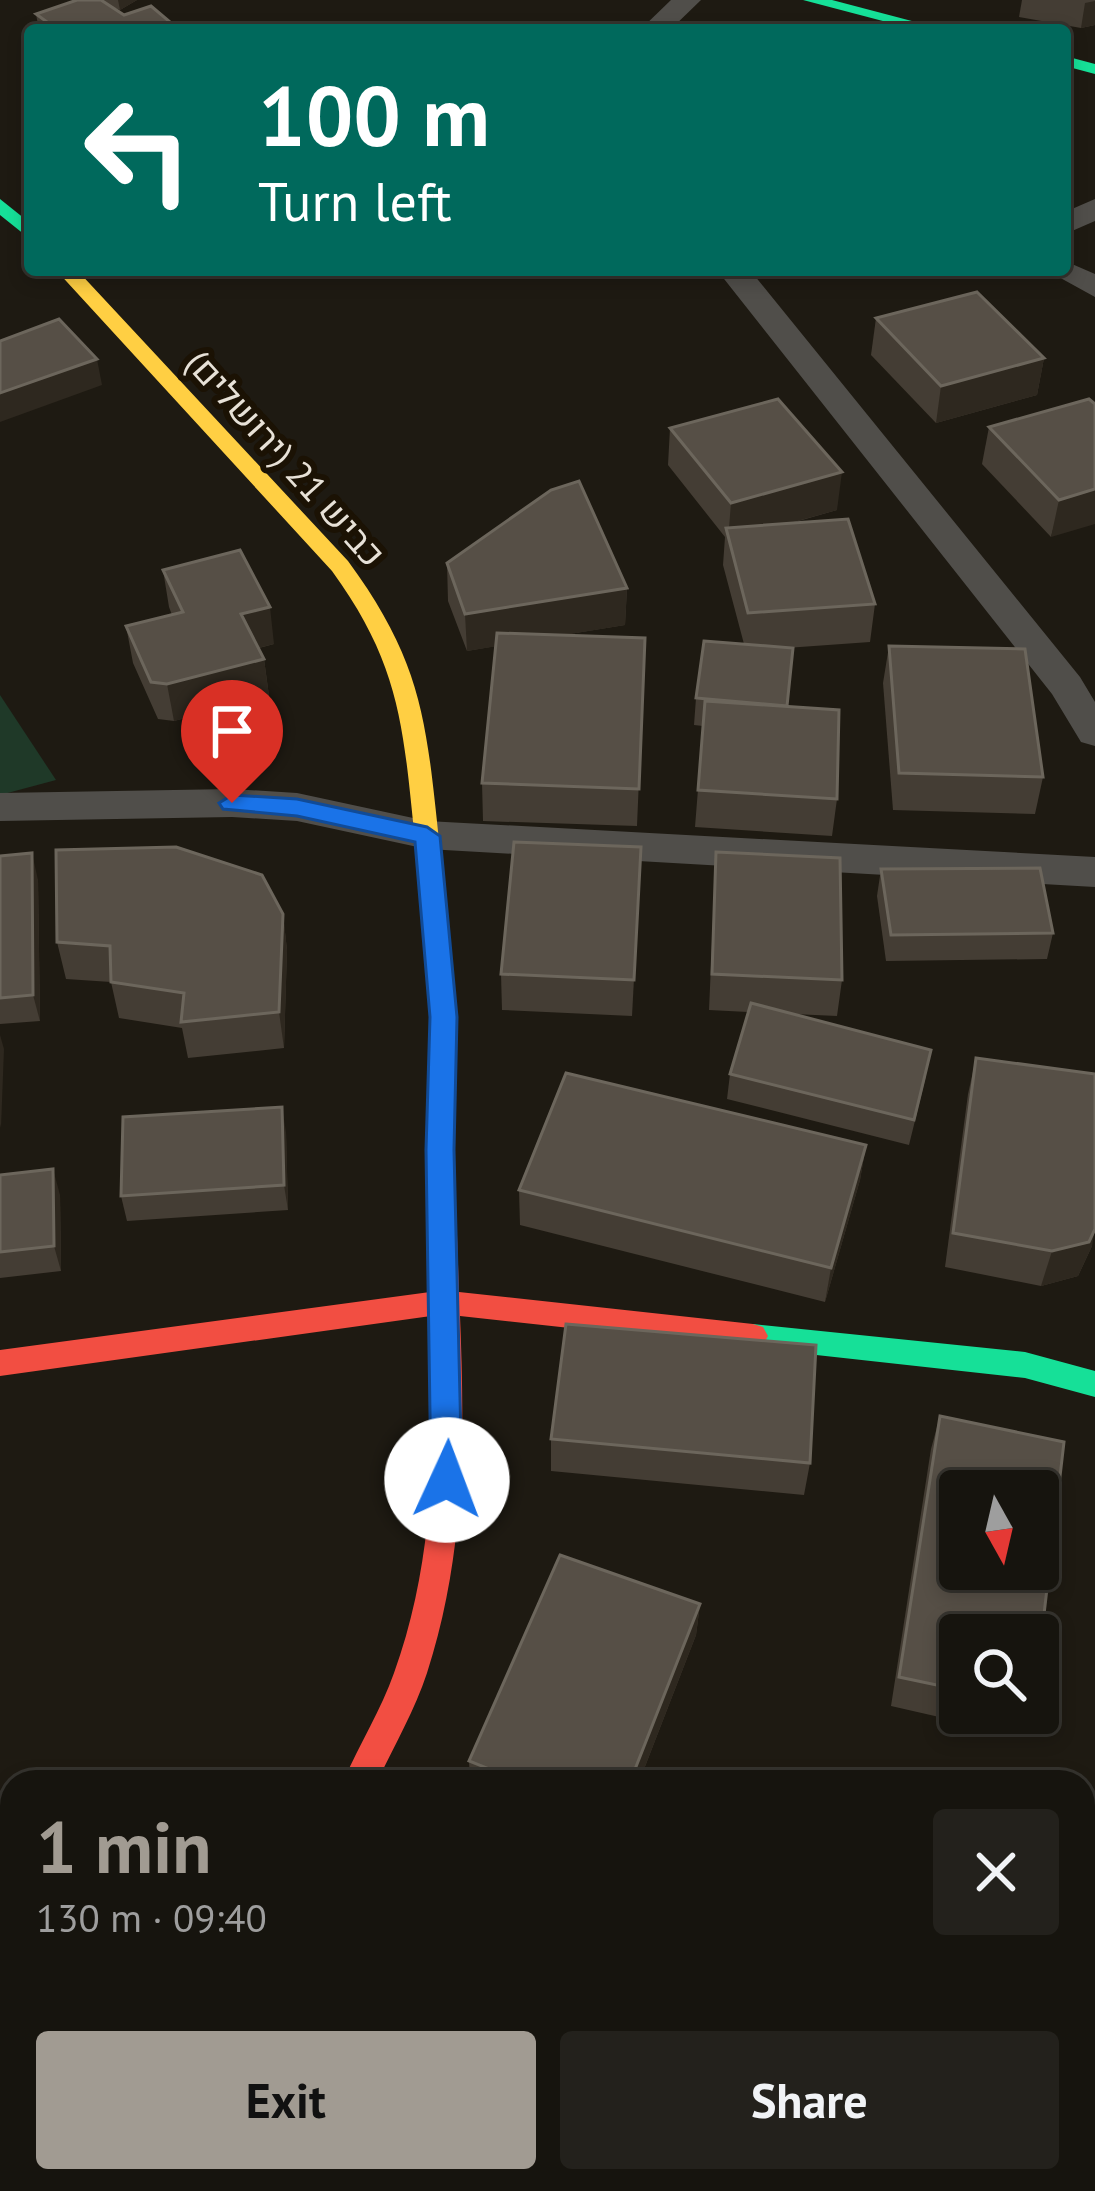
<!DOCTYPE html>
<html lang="en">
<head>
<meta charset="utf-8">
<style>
	:root { --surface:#16140e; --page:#23211c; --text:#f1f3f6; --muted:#9e9e9e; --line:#35332e; --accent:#a19b92 }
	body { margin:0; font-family:"PT Sans",Heebo,sans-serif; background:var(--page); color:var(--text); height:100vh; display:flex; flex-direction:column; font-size:45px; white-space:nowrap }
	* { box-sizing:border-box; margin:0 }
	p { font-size:39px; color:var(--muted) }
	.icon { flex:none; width:66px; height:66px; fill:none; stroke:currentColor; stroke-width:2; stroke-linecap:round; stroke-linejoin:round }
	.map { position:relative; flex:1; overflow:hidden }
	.sheet { position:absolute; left:0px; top:1770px; width:1095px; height:423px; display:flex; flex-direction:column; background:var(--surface); border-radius:36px 36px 0 0; box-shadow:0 6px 18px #0003,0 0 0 3px var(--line) }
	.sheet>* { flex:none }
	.guide { position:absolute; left:24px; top:24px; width:1047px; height:252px; border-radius:12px; box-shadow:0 6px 18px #0003,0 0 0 3px var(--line); background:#00695c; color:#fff; overflow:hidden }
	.needle { width:78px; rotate:172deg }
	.tools { position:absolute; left:939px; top:1470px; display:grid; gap:24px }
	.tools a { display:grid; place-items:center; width:120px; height:120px; border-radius:12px; background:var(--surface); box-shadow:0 6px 18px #0003,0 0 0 3px var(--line); font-size:60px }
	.pin { position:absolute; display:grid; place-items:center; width:102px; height:102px; color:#fff; margin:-123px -51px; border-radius:50% 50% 50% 0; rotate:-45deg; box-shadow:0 0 12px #0007 }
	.pin .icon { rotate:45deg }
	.me { position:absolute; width:132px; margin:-66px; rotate:2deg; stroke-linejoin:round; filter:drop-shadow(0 0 9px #0008) }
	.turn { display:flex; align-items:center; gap:42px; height:252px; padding:0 36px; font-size:54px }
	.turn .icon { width:156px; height:156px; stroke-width:2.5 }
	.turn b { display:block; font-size:84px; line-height:102px }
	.round { display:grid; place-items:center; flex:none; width:126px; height:126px; border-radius:12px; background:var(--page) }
	.head { display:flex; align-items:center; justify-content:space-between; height:204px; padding:0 36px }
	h1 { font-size:72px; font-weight:800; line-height:90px; color:var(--accent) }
	.cta { display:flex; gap:24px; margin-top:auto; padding:24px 36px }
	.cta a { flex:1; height:138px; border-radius:12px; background:var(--accent); color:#111; font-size:48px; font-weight:800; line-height:138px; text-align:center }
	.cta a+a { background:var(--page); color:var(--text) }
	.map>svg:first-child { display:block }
	.green { fill:#1f3928 }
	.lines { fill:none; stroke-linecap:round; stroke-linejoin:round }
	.street { fill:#504e4a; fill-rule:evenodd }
	.fast { fill:#16e098; fill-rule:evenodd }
	.slow { fill:#ffcf43; fill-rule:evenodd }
	.jam { fill:#f24e42; fill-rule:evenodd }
	.wall { fill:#443d34 }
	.shaded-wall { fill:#2e281f }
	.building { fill:#564f46; stroke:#6c665c; stroke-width:3; fill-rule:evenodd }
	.route { fill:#1a73e8; stroke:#114b97; stroke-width:3 }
	.labels { text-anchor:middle; stroke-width:12; stroke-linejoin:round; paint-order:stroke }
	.street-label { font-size:36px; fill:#e7e1d7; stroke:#1b1204 }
</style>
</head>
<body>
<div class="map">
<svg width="1095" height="2191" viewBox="0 0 1095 2191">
	<rect width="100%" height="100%" fill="#1e1a12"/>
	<path class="green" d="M0,695L56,780L0,795Z"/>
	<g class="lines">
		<g class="street">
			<path d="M671,0H701L670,30H640Z"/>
			<path d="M1095,199V221L1065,234V212Z"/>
			<path d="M1065,261L1095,274V297L1046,270H1065Z"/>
			<path d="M717,270H750L1080,677L1095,702V746L1081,742L1052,694Z"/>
			<path d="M232,789L297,793L427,821L1095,857V887L427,849L297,821L232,817L0,821V793Z"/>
			<path d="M1095,1844V2002L1083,2007V1848Z"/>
			<path d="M1083,2161L1089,2191H1027L1029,2181H1083Z"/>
		</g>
		<g class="fast">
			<path d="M803,0H832L946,30H917Z"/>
			<path d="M1065,56L1095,64V74L1065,66Z"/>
			<path d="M0,199L30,223V239L0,215Z"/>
			<path d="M753,1324L1025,1352L1095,1371V1397L1025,1378L753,1348L743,1345L738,1336L743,1327Z"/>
		</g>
		<g class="slow">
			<path d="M56,270H77L348,561C422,662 426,719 439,840L436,846L427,849L415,840C403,727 401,666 332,571Z"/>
			<path d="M53,2181H95L91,2191H49Z"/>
		</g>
		<path class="jam" d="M427,831L439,840L456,1017L454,1150L459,1292L753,1324L763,1327L768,1336L763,1345L753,1348L460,1316C465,1438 465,1555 427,1673C415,1710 394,1746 377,1782H343C359,1745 381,1710 394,1673C436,1557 435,1436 431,1316L0,1376V1350L430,1292L426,1150L430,1017L415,840Z"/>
	</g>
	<g class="wall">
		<path d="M77,0H137L120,10L112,7L124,15L177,30H39L36,14Z"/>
		<path d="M1022,0H1095V25L1081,28L1019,17Z"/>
		<path d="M876,318L1044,358L1037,395L936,423L871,355Z"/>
		<path d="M1089,399L1051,537L982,464L989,427Z"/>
		<path d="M670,428L837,510L788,524L875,604L870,642L786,648L787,707L837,799L832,836L695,827L703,726L694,725L696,698L744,644L723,565L725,537L668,465Z"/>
		<path d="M447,563L627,588L625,625L563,635L645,638L637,826L483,821L482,783L496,646L467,651L448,601Z"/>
		<path d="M163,570L274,644L259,648L264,659L269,696L174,721L158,719L133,663L126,626L172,615L169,607Z"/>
		<path d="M889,646L1043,777L1035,814L893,810L883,683Z"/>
		<path d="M641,847L632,1016L502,1010L501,974Z"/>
		<path d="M716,852L842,980L837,1016L793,1014L926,1076L909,1145L727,1099L730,1074L748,1012L709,1010Z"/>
		<path d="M0,856L38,880L40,1021L0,1024Z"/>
		<path d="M881,869L1053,933L1047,959L886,961L877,896Z"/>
		<path d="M283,914L287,950L284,1048L188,1058L182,1028L119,1018L111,982L66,979L57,942Z"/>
		<path d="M976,1058L1092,1246L1078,1276L1041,1286L945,1267L968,1094Z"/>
		<path d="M286,1132L288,1210L127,1221L121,1196Z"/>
		<path d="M866,1145L860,1180L825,1302L520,1225L519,1190Z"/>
		<path d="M0,1175L60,1195L61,1271L0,1278Z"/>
		<path d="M940,1416L960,1635V1713H1031L1022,1736L891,1706L931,1449Z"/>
		<path d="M551,1439L810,1463L804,1495L551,1471Z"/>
		<path d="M700,1604L696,1635L639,1782H470L469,1761Z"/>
	</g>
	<g class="shaded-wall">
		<path d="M118,0H137L120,10Z"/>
		<path d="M1095,1V25L1081,28L1085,3Z"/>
		<path d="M1044,358L1037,395L936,423L941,386Z"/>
		<path d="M97,359L102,385L0,422V393Z"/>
		<path d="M842,472L837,510L728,540L731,503Z"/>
		<path d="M1095,489V524L1051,537L1059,500Z"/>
		<path d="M627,588L625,625L467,651L465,614Z"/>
		<path d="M270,607L274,644L246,651L241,614Z"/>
		<path d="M264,659L269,696L174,721L167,684Z"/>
		<path d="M32,853L38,880L40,1021L33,995Z"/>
		<path d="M283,914L287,950L284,1048L279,1012Z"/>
		<path d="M0,1035L4,1049L1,1128L0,1124Z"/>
		<path d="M282,1107L286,1132L288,1210L284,1185Z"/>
		<path d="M866,1145L860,1180L825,1302L831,1268Z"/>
		<path d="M53,1169L60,1195L61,1271L54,1246Z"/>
		<path d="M1095,1229L1092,1246L1078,1276L1041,1286L1052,1251Z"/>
		<path d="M700,1604L696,1635L639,1782H630Z"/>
		<path d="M12,1961V1986L2,1968Z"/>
	</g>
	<g class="building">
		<path d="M77,0H101L124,15L151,6L176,27L169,30H58L36,14Z"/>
		<path d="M977,292L1044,358L941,386L876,318Z"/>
		<path d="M59,319L97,359L0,393V341Z"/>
		<path d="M778,399L842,472L731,503L670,428Z"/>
		<path d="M1089,399L1095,404V489L1059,500L989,427Z"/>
		<path d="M579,481L627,588L465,614L447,563L551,490Z"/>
		<path d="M848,519L875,604L748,613L726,528Z"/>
		<path d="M240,550L270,607L241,614L264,659L167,684L151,682L126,626L183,612L163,570Z"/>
		<path d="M497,633L645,638L639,789L482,783Z"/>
		<path d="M704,641L793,648L787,706L696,698Z"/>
		<path d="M889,646L1025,649L1043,777L899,773Z"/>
		<path d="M705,701L839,710L837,799L698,790Z"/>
		<path d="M514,842L641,847L634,980L501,974Z"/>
		<path d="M176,847L262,875L283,914L279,1012L181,1022L184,993L111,982L110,946L57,942L56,850Z"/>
		<path d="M716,852L840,858L842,980L712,974Z"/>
		<path d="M32,853L33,995L0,998V856Z"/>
		<path d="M1040,868L1053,933L891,935L881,869Z"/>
		<path d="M751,1003L931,1050L914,1120L730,1074Z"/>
		<path d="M976,1058L1095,1074V1229L1089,1242L1052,1251L953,1233Z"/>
		<path d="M566,1073L866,1145L831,1268L519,1190Z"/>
		<path d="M282,1107L284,1185L121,1196L123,1117Z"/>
		<path d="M53,1169L54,1246L0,1252V1175Z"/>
		<path d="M566,1324L816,1345L810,1463L551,1439Z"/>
		<path d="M940,1416L1064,1442L1038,1666V1635H960V1690L899,1677ZM960,1491H1038V1569H960Z"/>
		<path d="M560,1555L700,1604L630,1782H522L469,1761Z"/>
		<path d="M12,1794V1961L2,1968L0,1965V1801Z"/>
		<path d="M187,2181H408L411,2183L405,2191H190L184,2185Z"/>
		<path d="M721,2181H910L909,2191H734L720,2188Z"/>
	</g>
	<path class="route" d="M232,795L297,799L427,827L440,836L457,1017L454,1150L462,1480L458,1489L447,1493L436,1489L431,1480L426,1150L430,1017L415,842L297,816L223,809L219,803Z"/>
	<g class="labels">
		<g class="street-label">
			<text transform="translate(286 458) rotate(48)" y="13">כביש 21 (ירושלים)</text>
		</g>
	</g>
</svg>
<div class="tools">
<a><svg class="needle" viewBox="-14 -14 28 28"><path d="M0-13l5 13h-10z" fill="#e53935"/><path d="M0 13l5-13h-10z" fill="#9e9e9e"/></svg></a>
<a><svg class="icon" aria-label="search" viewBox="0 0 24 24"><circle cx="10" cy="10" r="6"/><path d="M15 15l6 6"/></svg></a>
</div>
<div class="pin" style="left:232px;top:803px;background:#d93025"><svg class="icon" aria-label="arrive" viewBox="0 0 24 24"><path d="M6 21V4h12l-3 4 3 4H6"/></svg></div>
<svg class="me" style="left:447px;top:1480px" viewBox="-20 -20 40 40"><circle r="19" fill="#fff"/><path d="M0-13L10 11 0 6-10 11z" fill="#1a73e8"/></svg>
<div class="guide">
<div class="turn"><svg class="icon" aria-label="left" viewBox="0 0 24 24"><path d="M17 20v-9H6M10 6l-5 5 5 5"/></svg><div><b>100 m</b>Turn left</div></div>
</div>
<section class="sheet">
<div class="head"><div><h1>1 min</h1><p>130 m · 09:40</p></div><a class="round"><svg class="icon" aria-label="close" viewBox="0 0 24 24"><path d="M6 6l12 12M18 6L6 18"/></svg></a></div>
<div class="cta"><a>Exit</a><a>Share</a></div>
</section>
</div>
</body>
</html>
